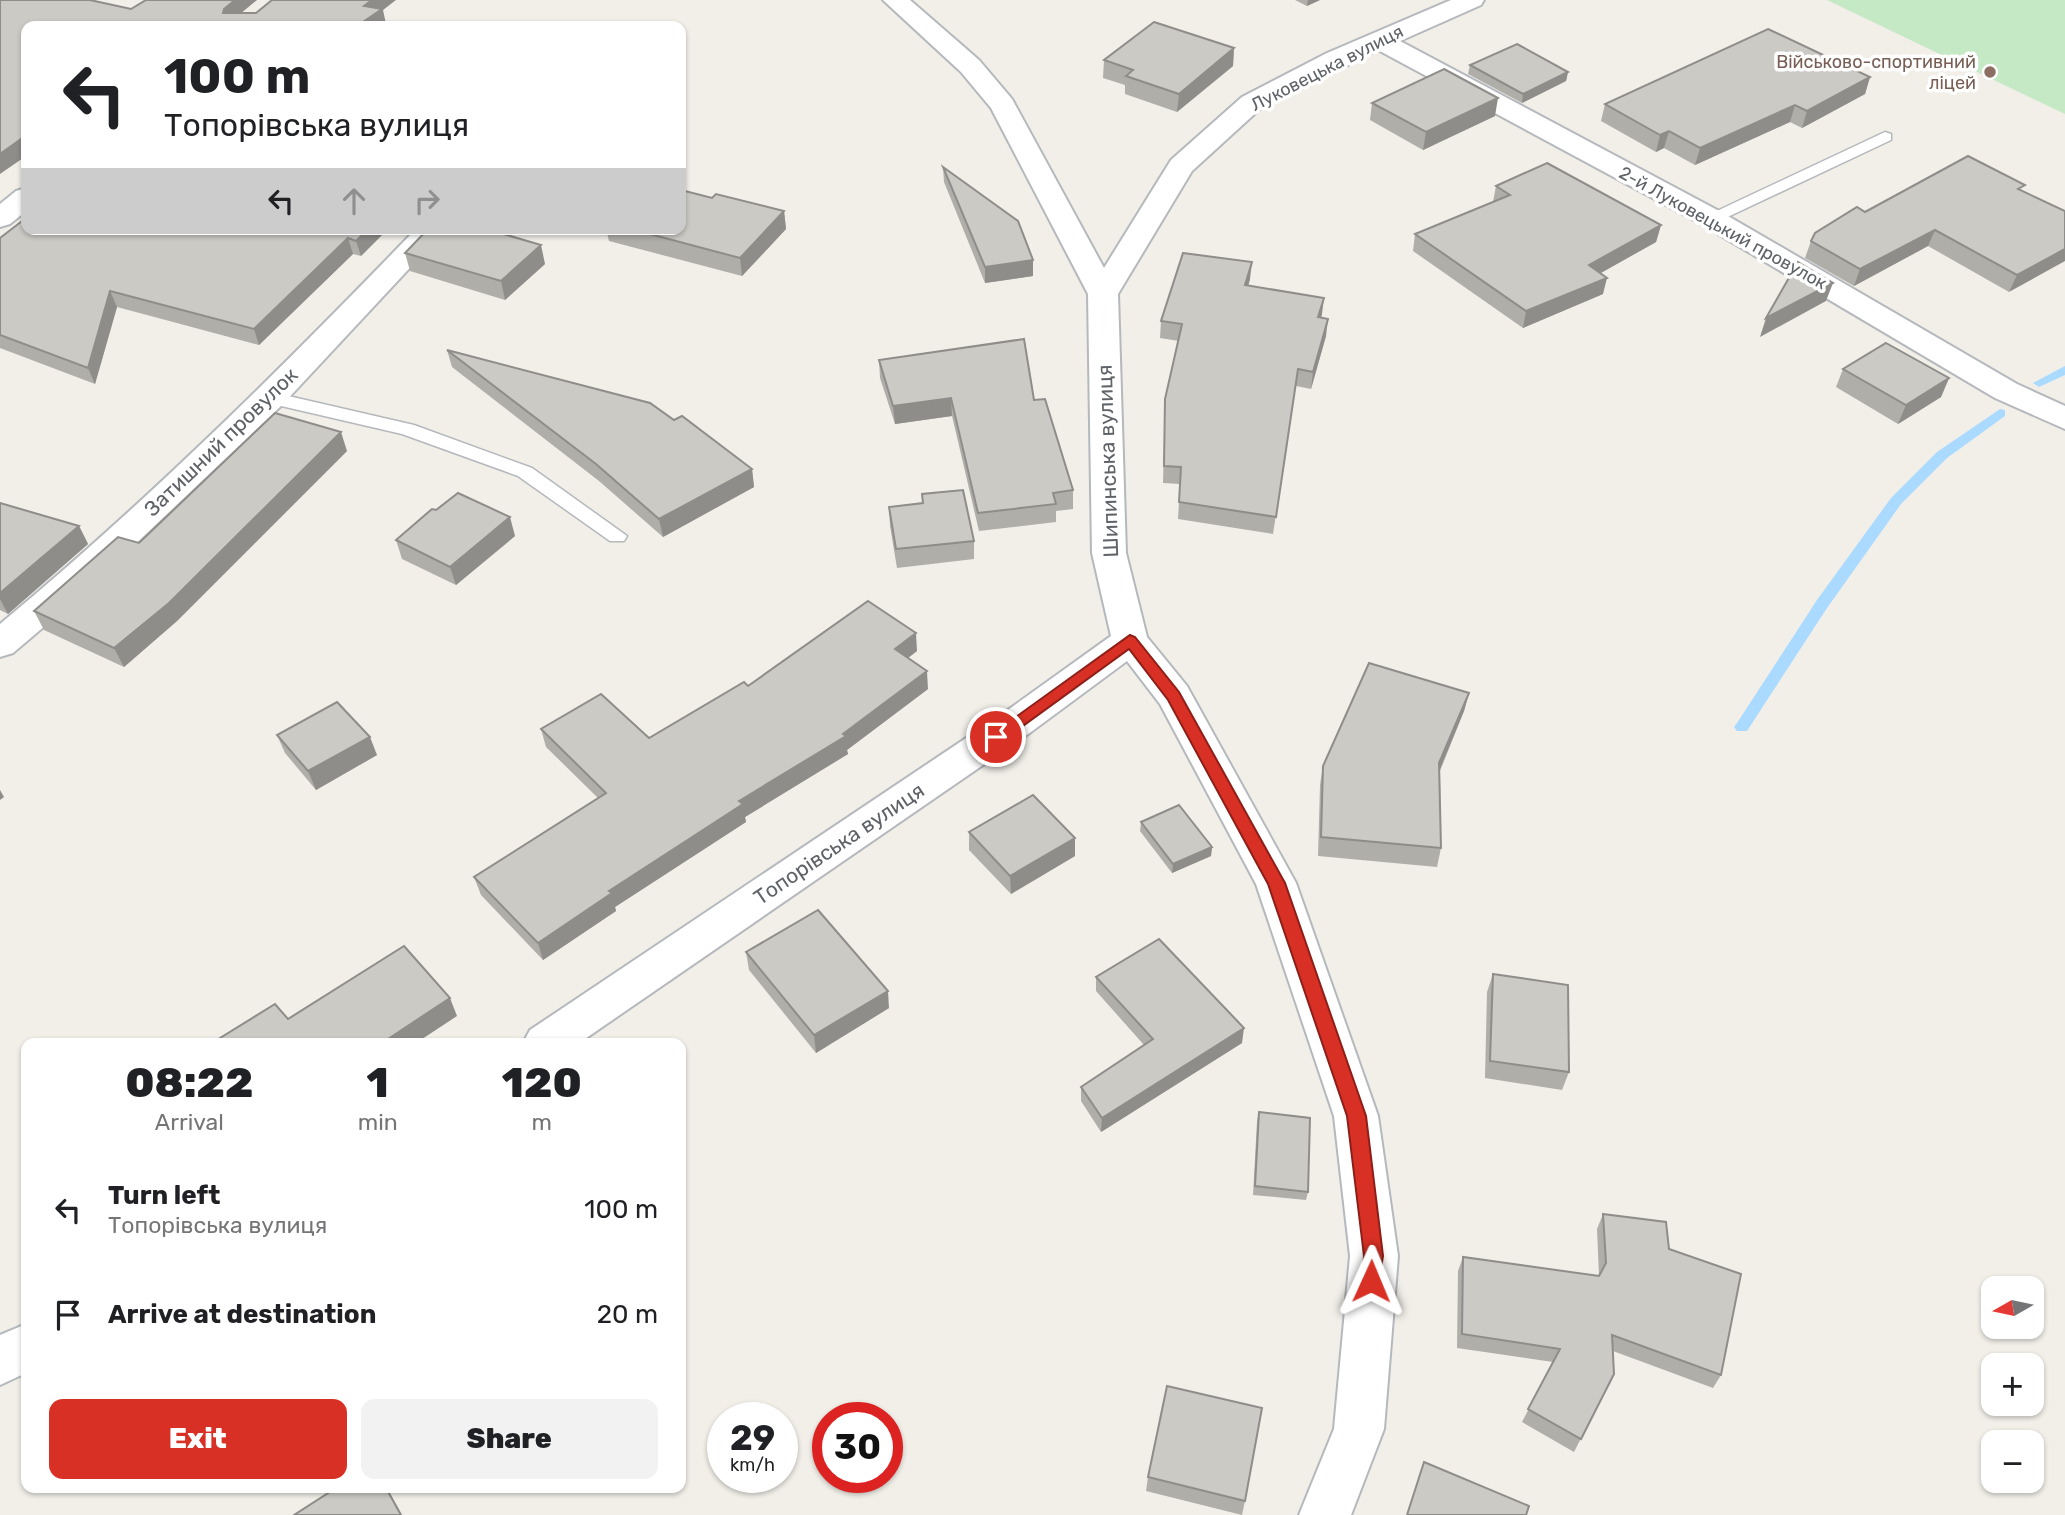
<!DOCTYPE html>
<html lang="en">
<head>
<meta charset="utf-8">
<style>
	:root { --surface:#fff; --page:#f2f2f2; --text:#202124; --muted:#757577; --accent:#d93025 }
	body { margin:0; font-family:Rubik,sans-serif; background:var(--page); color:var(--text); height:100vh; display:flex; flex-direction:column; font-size:26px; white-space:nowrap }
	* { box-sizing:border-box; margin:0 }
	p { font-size:23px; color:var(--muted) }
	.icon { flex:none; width:38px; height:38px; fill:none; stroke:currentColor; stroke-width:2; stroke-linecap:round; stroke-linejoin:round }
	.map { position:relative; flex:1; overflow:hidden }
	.drawer { position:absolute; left:21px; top:1038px; width:665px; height:455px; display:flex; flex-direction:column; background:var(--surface); border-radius:14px; box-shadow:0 2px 5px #0004 }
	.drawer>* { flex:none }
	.top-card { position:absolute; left:21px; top:21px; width:665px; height:214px; border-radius:14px; box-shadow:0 2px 5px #0004; background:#fff; color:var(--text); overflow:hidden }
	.needle { width:46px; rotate:261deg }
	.tools { position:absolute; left:1981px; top:1276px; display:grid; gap:14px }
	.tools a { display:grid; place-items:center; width:63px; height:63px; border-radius:14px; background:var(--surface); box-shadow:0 2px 5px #0004; font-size:35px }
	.speed { position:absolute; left:707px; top:1402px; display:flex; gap:14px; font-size:35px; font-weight:700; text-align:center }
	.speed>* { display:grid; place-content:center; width:91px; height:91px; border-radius:50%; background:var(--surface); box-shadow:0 2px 5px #0004; line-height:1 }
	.speed small { font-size:18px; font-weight:400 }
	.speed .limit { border:10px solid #d22; background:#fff; color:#111 }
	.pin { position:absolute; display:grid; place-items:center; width:60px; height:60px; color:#fff; margin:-30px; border:4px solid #fff; border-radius:50%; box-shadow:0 2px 7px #0007 }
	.me { position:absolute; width:77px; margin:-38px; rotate:1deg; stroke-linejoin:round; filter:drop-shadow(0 0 5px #0008) }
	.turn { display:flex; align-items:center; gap:24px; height:147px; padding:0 28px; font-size:32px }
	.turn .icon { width:91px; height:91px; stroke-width:2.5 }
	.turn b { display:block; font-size:49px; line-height:60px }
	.lanes { display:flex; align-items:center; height:66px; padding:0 28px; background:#0003; justify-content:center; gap:35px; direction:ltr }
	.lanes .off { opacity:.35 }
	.eta { display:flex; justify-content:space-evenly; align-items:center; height:119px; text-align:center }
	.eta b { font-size:42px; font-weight:800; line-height:49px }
	.button { display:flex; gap:14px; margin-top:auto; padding:14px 28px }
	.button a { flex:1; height:80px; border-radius:14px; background:var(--accent); color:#fff; font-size:28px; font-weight:800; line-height:80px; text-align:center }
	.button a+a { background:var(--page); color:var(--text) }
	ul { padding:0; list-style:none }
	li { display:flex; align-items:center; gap:21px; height:105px; padding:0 28px }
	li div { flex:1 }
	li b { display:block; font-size:26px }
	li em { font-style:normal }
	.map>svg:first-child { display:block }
	.green { fill:#c5e8c5 }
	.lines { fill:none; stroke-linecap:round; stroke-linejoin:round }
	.stream { fill:#aadaff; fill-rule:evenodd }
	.lane-casing { stroke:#b5b8bc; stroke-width:3 }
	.street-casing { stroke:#b5b8bc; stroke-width:4 }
	.lane { fill:#fff; fill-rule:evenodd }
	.street { fill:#fff; fill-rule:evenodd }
	.wall { fill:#afaea9 }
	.shaded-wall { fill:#8f8d8a }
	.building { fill:#cccac5; stroke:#8f8d8a; stroke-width:2 }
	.route { fill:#d93025; stroke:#8d1f18; stroke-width:2 }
	.education-dot { fill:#8d6e63; stroke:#fff; stroke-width:2.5 }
	.labels { text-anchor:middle; stroke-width:7; stroke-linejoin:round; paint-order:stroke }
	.far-education-label { font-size:18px; fill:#785e54; stroke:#fff; text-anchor:end }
	.far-street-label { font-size:18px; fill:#5f6368; stroke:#fff }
	.street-label { font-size:21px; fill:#5f6368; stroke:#fff }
</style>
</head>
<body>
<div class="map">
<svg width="2065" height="1515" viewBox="0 0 2065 1515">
	<rect width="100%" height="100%" fill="#f1efe8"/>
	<path class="green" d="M1827,0H2065V114Z"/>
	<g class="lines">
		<g class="stream">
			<path d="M2065,366V375L2039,387L2033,383Z"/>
			<path d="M2000,409L2005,410V416L1947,458L1901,504L1827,608L1747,731H1737L1734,727L1737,723L1817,600L1891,498L1937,452Z"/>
		</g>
		<defs>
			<g id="lane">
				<path d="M1885,132L1891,134V140L1717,222H1705L1702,218Z"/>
				<path d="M271,392L414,425L532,468L627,536L624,541H610L518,476L402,434L264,402L262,398L264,394Z"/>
			</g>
			<g id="street">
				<path d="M883,0H910L979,60L1012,99L1104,268L1171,160L1242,97L1327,53L1451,0H1484L1481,5L1400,41L1721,212L2017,384L2065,406V429L1995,398L1701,224L1378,50L1260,109L1192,171L1118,294L1126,553L1147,637L1187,686L1296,883L1378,1116L1398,1256L1384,1429L1351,1515H1299L1334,1429L1350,1256L1334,1116L1256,884L1160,704L1127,661L1031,732L579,1043H523L530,1030L1005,712L1111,636L1092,553L1088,294L991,108L961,72Z"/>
				<path d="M26,188V211L10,224L0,227V204L16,191Z"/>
				<path d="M416,229H446L282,405L87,590L13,653L0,657V624C148,501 282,368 416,229Z"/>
				<path d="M26,1324V1373L0,1385V1335Z"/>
			</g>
		</defs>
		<use href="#lane" class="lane-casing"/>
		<use href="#street" class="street-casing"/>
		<use href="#lane" class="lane"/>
		<use href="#street" class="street"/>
	</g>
	<g class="wall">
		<path d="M1295,0H1320L1307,6Z"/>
		<path d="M1234,48L1233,66L1177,112L1125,94V85L1103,78L1104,60Z"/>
		<path d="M1470,65L1568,72L1566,81L1522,103L1468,74Z"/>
		<path d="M1870,77L1865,94L1802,128L1790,122L1695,165L1664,148L1656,152L1601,121L1605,104Z"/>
		<path d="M1372,103L1495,116L1423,150L1370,120Z"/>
		<path d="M943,167L1033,276L985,283L944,182Z"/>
		<path d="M1496,186L1661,225L1656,242L1600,273L1603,294L1523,328L1413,251L1415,234L1493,202Z"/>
		<path d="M2023,191L2065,211L2009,292L1928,246L1854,286L1805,258L1811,241L1865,212Z"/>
		<path d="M712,198L784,211L786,229L742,276L609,241L606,229H681Z"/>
		<path d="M26,229H388L361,256L353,254L259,345L117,307L95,384L0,348V238Z"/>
		<path d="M405,253L545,264L505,300L410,271Z"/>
		<path d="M1250,279L1248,285L1322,314L1321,318L1326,336L1311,389L1296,386L1273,534L1178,519L1180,484L1163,483L1165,399L1179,341L1160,338L1161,321Z"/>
		<path d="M447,350L674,420L752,469L754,487L663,537L599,481L452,367Z"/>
		<path d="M879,360L1034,400L1073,490V509L1056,511V522L979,531L952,416L895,424L880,378Z"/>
		<path d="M1843,369L1949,378L1941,397L1898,424L1836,387Z"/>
		<path d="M347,451L177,621L124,667L44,630L34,611L139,543Z"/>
		<path d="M922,494L974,541V559L897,568L890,526L889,507L922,503Z"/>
		<path d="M0,503L79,526L88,544L8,614L0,610Z"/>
		<path d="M515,536L456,585L402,559L396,540Z"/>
		<path d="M917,651L908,658L928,689L847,750L848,754L745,817L746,822L615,907L616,911L543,960L481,895L474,877L598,798L546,747L541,729L649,738L748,686Z"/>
		<path d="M1469,693L1464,711L1440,771L1441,848L1437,867L1318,856L1320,785L1323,766Z"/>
		<path d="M277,735L377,755L316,790L285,753Z"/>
		<path d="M1141,822L1212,847L1211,856L1172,873L1140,831Z"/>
		<path d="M969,832L1075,838V856L1011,894L969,850Z"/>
		<path d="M746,952L889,1008L816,1053L749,970Z"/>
		<path d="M1493,974L1569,1072L1562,1090L1485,1078L1487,992Z"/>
		<path d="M1096,977L1242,1043L1101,1132L1081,1101V1087L1144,1045L1096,991Z"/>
		<path d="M1259,1112L1308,1192L1306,1200L1253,1195L1257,1121Z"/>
		<path d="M1603,1214L1669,1249L1721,1375L1713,1388L1613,1351L1614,1374L1574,1452L1522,1422L1553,1362L1457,1348L1458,1271L1463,1257L1599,1276L1597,1229Z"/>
		<path d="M1148,1477L1245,1501L1242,1515L1146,1491Z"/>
	</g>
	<g class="shaded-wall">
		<path d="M235,0H257L228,24L223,13L224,9Z"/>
		<path d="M372,0H396L383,10L386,24L382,26H357L364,6Z"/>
		<path d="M1308,0H1320L1307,6Z"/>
		<path d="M1234,48L1233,66L1177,112L1179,94Z"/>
		<path d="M1568,72L1566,81L1522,103L1523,94Z"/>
		<path d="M1870,77L1865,94L1802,128L1807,111Z"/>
		<path d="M1498,98L1495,116L1423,150L1426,132Z"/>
		<path d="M1795,105L1790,122L1695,165L1700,148Z"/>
		<path d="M1669,131L1664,148L1656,152L1660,135Z"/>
		<path d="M24,137L26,142V156L0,174V154Z"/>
		<path d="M784,211L786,229L742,276L740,258Z"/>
		<path d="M1661,225L1656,242L1585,282L1589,265Z"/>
		<path d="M368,229H388L361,256L356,241Z"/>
		<path d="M1935,230L1928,246L1854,286L1860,269Z"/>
		<path d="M348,238L353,254L259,345L254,329Z"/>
		<path d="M541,245L545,264L505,300L501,281Z"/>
		<path d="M2065,249V261L2009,292L2017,275Z"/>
		<path d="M1033,260V276L985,283V267Z"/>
		<path d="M1252,262L1250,279L1244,301L1245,285Z"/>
		<path d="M1607,278L1603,294L1523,328L1526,311Z"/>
		<path d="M1833,283L1826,301L1760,337L1766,318Z"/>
		<path d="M110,291L117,307L95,384L88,368Z"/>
		<path d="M1324,298L1322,314L1316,334L1318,317Z"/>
		<path d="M1328,319L1326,336L1311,389L1313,372Z"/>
		<path d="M1949,378L1941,397L1898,424L1906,405Z"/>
		<path d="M951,398L952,416L895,424L893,406Z"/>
		<path d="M341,432L347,451L177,621L124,667L114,648Z"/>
		<path d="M752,469L754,487L663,537L659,519Z"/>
		<path d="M510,517L515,536L456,585L450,567Z"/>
		<path d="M79,526L88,544L8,614L0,599V593Z"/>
		<path d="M916,633L917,651L896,667L895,649Z"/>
		<path d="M927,671L928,689L847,750L848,754L745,817L746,822L615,907L616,911L543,960L538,943L609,891L739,801L843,734Z"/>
		<path d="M1469,693L1464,711L1435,781L1439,763Z"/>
		<path d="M370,737L377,755L316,790L308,771Z"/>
		<path d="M0,790L4,797L0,800Z"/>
		<path d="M1075,838V856L1011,894L1010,876Z"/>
		<path d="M1212,847L1211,856L1172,873L1173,864Z"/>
		<path d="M888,991L889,1008L816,1053L814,1035Z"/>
		<path d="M450,998L457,1016L416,1043H382Z"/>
		<path d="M1244,1028L1242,1043L1101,1132L1102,1118Z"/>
		<path d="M386,1488H387L402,1515H401Z"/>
	</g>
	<g class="building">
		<path d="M0,0H90L131,9L146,0H235L224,9L223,13H256L272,0H372L364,6L382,9L357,26H26V140L24,137L0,154Z"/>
		<path d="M1154,22L1234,48L1179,94L1126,76L1133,70L1104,60Z"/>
		<path d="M1768,29L1870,77L1807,111L1795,105L1700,148L1669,131L1660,135L1605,104Z"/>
		<path d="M1517,44L1568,72L1523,94L1470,65Z"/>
		<path d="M1444,69L1498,98L1426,132L1372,103Z"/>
		<path d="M1968,156L2025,185L2018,189L2065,211V249L2017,275L1935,230L1860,269L1811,241L1815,233L1857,207L1865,212Z"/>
		<path d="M1547,163L1661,225L1589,265L1607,278L1526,311L1415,234L1510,195L1496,186Z"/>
		<path d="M943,167L1018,221L1033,260L985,267Z"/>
		<path d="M681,190L712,198L716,194L784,211L740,258L631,229H681Z"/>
		<path d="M26,218V229H368L356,241L348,238L254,329L110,291L88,368L0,335V238Z"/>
		<path d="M428,229H486L541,245L501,281L405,253Z"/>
		<path d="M1183,253L1252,262L1245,285L1324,298L1318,317L1328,319L1313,372L1298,369L1276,517L1179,502L1181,467L1164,466L1165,399L1182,324L1161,321Z"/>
		<path d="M1798,262L1833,283L1766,318Z"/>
		<path d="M1024,339L1034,400L1045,399L1073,490L1053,493L1056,504L978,513L951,398L893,406L879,360Z"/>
		<path d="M1886,343L1949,378L1906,405L1843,369Z"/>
		<path d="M447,350L650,403L674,420L682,416L752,469L659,519L596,464Z"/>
		<path d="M275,413L341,432L169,603L114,648L34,611L118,537L139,543Z"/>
		<path d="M963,490L974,541L896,549L889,507L923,503L922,494Z"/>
		<path d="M458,493L510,517L450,567L396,540L432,509L436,510Z"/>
		<path d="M0,503L79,526L0,593Z"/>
		<path d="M868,601L916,633L895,649L927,671L843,734L846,736L739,801L743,804L609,891L612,893L538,943L474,877L606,793L541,729L601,694L649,738L744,682L748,686Z"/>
		<path d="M1369,663L1469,693L1439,763L1441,848L1321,837L1323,766Z"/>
		<path d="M337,702L370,737L308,771L277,735Z"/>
		<path d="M1033,795L1075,838L1010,876L969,832Z"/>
		<path d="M1179,805L1212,847L1173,864L1141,822Z"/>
		<path d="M818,910L888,991L814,1035L746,952Z"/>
		<path d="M1159,939L1244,1028L1102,1118L1081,1087L1153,1039L1096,977Z"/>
		<path d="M404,946L450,998L382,1043H212L275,1004L288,1019Z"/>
		<path d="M1493,974L1568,985L1569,1072L1490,1061Z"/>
		<path d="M1259,1112L1310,1118L1308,1192L1255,1186Z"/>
		<path d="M1603,1214L1666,1222L1669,1249L1741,1274L1721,1375L1612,1335L1614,1374L1581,1439L1528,1409L1560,1349L1462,1334L1463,1257L1599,1276L1606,1263Z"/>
		<path d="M1167,1386L1262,1408L1245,1501L1148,1477Z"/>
		<path d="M1424,1462L1529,1506L1526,1515H1407Z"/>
		<path d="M336,1488H386L401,1515H294Z"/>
	</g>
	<path class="route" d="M1130,635L1135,637L1179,692L1285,883L1366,1116L1383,1256L1378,1287L1371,1290L1364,1287L1362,1281L1364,1256L1347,1116L1268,884L1168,700L1129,649L1001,742H990L988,737Z"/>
	<circle class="education-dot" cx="1990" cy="72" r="7"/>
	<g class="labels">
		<g class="far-education-label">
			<text x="1976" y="68">Військово-спортивний<tspan x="1976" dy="21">ліцей</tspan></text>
		</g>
		<g class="far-street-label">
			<text transform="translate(1327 68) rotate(-27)" y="6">Луковецька вулиця</text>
			<text transform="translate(1723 228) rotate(29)" y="6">2-й Луковецький провулок</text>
		</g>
		<g class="street-label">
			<text transform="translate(221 442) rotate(-44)" y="7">Затишний провулок</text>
			<text transform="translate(1108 461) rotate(-92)" y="7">Шипинська вулиця</text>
			<text transform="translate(839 844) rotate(-34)" y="7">Топорівська вулиця</text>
		</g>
	</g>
</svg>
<div class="tools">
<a><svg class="needle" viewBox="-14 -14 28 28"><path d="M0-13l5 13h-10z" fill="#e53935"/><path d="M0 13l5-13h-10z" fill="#757577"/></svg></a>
<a>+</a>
<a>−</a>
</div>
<div class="speed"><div>29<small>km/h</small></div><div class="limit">30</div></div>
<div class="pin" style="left:996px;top:737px;background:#d93025"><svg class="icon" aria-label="arrive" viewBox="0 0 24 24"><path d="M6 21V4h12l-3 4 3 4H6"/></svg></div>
<svg class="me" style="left:1371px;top:1281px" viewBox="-20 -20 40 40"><path d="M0-17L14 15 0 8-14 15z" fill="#d93025" stroke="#fff" stroke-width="4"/></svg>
<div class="top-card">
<div class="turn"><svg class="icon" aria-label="left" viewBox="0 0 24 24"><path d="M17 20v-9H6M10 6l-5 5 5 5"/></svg><div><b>100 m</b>Топорівська вулиця</div></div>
<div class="lanes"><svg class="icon" aria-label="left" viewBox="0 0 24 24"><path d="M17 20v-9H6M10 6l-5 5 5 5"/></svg><svg class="icon off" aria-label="ahead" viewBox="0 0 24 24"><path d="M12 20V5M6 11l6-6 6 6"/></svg><svg class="icon off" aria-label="right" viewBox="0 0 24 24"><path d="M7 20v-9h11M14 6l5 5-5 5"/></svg></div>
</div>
<section class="drawer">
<div class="eta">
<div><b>08:22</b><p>Arrival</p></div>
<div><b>1</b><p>min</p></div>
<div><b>120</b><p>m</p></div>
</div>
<ul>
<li><svg class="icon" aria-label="left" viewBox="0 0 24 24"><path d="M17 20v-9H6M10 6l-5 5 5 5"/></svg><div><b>Turn left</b><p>Топорівська вулиця</p></div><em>100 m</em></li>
<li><svg class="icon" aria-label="arrive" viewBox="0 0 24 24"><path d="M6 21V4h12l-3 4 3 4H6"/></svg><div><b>Arrive at destination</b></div><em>20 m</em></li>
</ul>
<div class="button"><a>Exit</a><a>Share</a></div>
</section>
</div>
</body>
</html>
